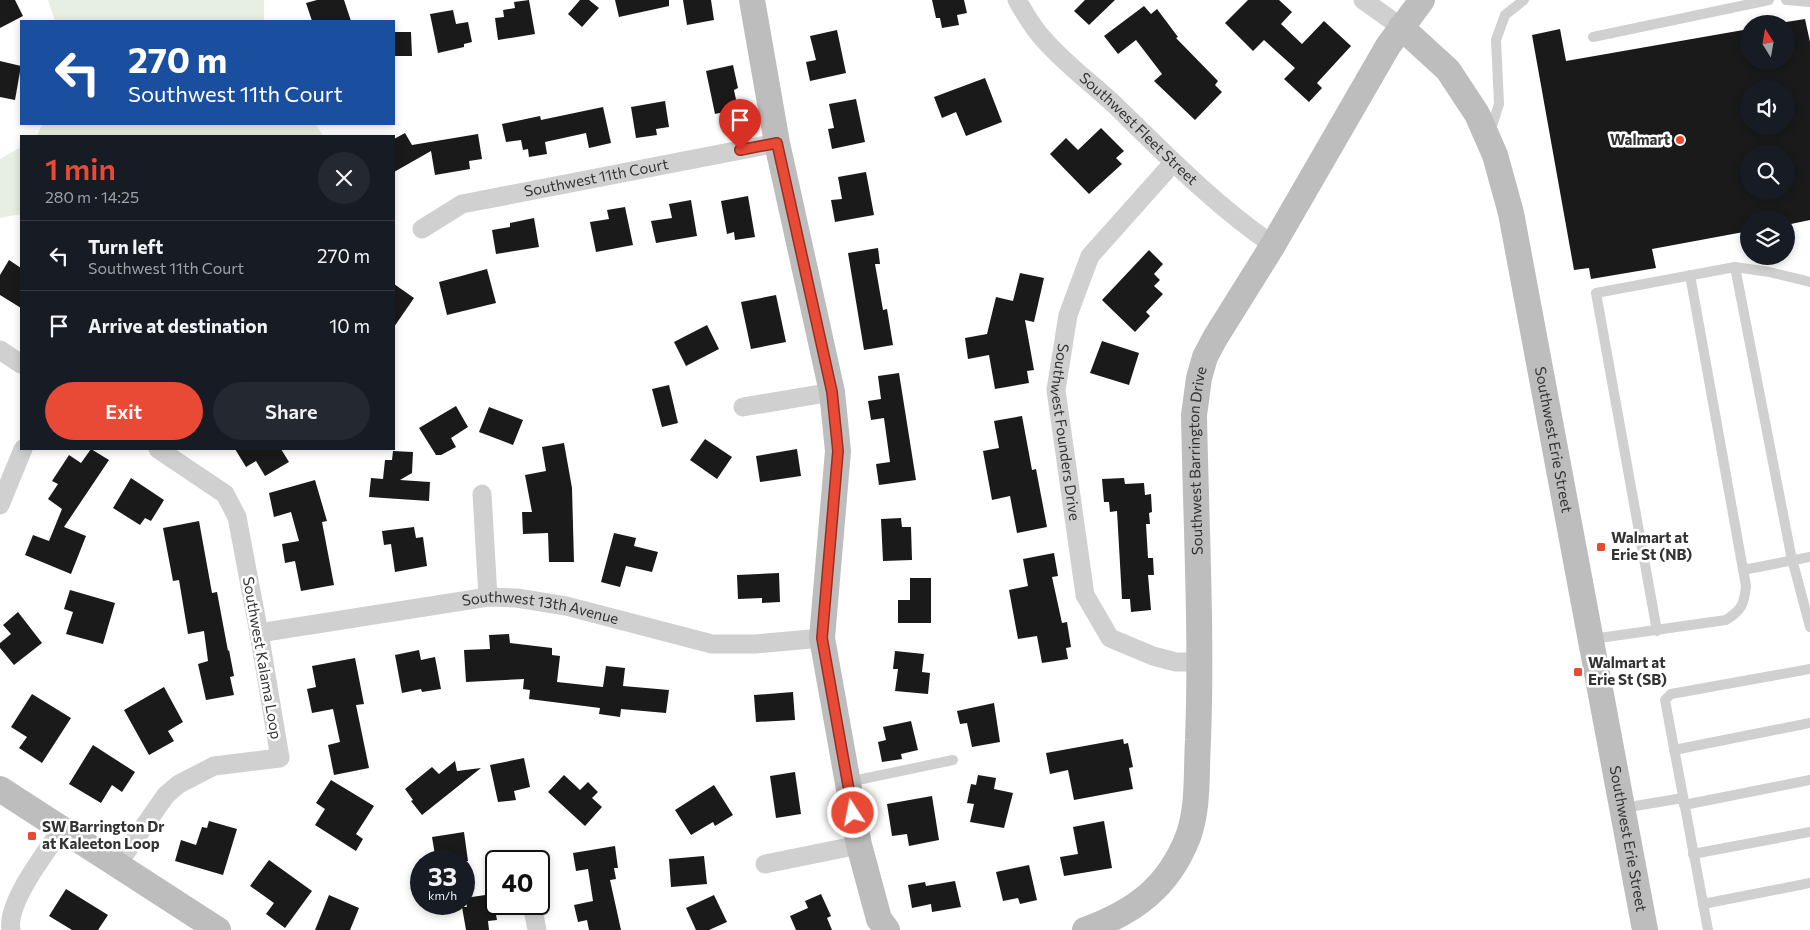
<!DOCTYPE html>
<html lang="en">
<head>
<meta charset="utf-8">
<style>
	:root { --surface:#171b24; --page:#242831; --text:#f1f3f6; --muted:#9ea1a6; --line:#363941; --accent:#e94a35 }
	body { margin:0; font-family:Commissioner,sans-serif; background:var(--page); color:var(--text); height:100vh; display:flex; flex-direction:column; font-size:19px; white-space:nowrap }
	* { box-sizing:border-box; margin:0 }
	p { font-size:16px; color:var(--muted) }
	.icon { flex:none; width:28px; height:28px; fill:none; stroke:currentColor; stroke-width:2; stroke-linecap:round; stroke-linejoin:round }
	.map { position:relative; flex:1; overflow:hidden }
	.panel { position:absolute; left:20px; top:135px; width:375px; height:315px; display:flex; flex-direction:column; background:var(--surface); border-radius:0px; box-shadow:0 2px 8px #0003 }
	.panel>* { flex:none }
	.top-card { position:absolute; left:20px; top:20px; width:375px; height:105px; border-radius:0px; box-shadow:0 2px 8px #0003; background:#1a4fa0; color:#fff; overflow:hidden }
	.needle { width:32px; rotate:349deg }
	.fabs { position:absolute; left:1740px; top:15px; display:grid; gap:10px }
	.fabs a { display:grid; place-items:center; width:55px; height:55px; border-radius:50%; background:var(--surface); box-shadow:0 2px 8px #0003; font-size:25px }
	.speed { position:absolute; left:410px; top:850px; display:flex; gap:10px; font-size:25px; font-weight:700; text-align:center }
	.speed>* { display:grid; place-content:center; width:65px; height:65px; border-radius:50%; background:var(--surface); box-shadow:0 2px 8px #0003; line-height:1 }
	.speed small { font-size:12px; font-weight:400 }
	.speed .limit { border:2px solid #111; border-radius:8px; background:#fff; color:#111 }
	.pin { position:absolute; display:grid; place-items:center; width:42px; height:42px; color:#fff; margin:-51px -21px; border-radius:50% 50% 50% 0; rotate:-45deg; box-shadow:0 0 5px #0007 }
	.pin .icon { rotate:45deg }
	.me { position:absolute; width:55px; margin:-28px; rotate:349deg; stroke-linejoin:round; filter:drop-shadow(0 0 4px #0008) }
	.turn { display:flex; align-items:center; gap:18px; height:105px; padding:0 25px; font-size:22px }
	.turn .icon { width:65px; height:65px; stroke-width:2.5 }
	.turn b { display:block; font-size:35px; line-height:42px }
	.round { display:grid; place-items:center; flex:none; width:52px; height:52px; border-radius:26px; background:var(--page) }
	.overview { display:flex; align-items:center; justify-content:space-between; height:85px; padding:0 25px }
	h1 { font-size:30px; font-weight:600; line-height:38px; color:var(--accent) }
	.action { display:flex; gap:10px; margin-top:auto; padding:10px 25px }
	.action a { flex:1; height:58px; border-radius:30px; background:var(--accent); color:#fff; font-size:20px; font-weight:600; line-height:58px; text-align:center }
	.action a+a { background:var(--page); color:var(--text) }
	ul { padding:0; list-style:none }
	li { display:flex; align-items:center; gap:15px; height:70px; padding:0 25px; border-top:1px solid var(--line) }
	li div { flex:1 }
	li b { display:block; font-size:19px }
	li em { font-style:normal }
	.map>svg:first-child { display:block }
	.green { fill:#e6efe1 }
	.building { fill:#1a1a1a; fill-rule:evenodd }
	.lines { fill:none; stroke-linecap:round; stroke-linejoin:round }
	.lane { stroke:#d0d0d0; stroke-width:10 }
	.street { stroke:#d0d0d0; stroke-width:19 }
	.secondary { stroke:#bdbdbd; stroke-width:26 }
	.route-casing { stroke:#973022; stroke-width:12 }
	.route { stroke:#e94a35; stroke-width:9 }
	.poi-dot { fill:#e94a35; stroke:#fff; stroke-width:2 }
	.labels { text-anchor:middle; stroke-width:5; stroke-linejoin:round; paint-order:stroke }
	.street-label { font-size:15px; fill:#333; stroke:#fff }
	.poi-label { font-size:15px; font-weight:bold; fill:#333; stroke:#fff; text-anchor:start }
</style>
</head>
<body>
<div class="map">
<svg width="1810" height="930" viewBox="0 0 1810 930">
	<rect width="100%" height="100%" fill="#fff"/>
	<g class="green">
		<path d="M48,0H264V21H55Z"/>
		<path d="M42,124H316L323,136H37Z"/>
		<path d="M21,147V214L0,218V159Z"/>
	</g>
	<g class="building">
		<path d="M0,0H15L23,16L0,28Z"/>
		<path d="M317,0H344L351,21H312L306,3Z"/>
		<path d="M529,0L535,34L498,40L495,18L504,17L503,10L515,8L514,2Z"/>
		<path d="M580,0H589L599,8L582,27L568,14Z"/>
		<path d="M615,0H669V6L619,17Z"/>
		<path d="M683,0H711L714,20L687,25Z"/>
		<path d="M932,0H964L967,13L957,15L959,25L942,28L940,18H936Z"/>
		<path d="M1085,0H1115L1089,25L1074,11Z"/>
		<path d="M1248,0H1279L1292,12L1281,24L1302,44L1324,21L1351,46L1317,83L1322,88L1309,102L1284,79L1295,68L1264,40L1253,51L1225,23Z"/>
		<path d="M1144,6L1151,14L1157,9L1178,37L1176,38L1218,81L1215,85L1222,92L1195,120L1154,81L1162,74L1136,40L1118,54L1104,36Z"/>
		<path d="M453,10L456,24L468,22L472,42L464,44V47L438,53L430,14Z"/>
		<path d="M1805,19L1810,42V220L1786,225V219H1749V231L1652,249L1656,268L1591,279L1589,268L1574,270L1532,35L1560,29L1566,61L1749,29V61H1786V22ZM1749,89H1786V126H1749ZM1749,154H1786V191H1749Z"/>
		<path d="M837,30L846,73L810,81L806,62L816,60L810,36Z"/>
		<path d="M394,32H411L412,56H394Z"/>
		<path d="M0,61L21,66L15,100L0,97Z"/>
		<path d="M733,65L738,88L734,90L738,109L715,114L706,71Z"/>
		<path d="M985,78L1002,122L966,136L956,112L942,118L934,97Z"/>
		<path d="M856,99L865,142L832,149L828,129L834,128L829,104Z"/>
		<path d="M665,101L669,127L656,129L657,135L636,138L631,107Z"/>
		<path d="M603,107L611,143L589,148L586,133L545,142L547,154L529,157L528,149L523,150L521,140L506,142L502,124L540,116L541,120Z"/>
		<path d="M1101,128L1124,151L1116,158L1122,164L1089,194L1050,154L1066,138L1078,150Z"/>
		<path d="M405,133L412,145L478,134L482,159L469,161L470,169L435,175L431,151L394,172V139Z"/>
		<path d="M866,172L874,215L835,222L831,200L842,199L838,177Z"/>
		<path d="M748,196L755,237L735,240L734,232L727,234L721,201Z"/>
		<path d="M691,200L697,236L656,243L651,221L672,218L669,204Z"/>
		<path d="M625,207L633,245L596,252L590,222L609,219L607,210Z"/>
		<path d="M534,218L539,247L496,254L492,230L510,227V223Z"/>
		<path d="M878,248L880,264H875L883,310L887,309L893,345L864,350L848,253Z"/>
		<path d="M1149,250L1163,264L1154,274L1160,280L1154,286L1163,294L1146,312L1150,316L1135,332L1102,300Z"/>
		<path d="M9,260L21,268V308L0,295V275Z"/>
		<path d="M487,269L496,303L447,315L439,282Z"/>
		<path d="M1020,273L1044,278L1034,322L1025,320L1034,370L1027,371L1029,383L995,389L989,355L968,359L965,338L987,334L996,297L1013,301Z"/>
		<path d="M394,284L414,298L394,327Z"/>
		<path d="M776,295L786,342L751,349L741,302Z"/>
		<path d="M707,325L719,349L686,366L674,342Z"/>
		<path d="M1102,341L1139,353L1129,385L1090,373Z"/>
		<path d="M899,373L916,480L879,485L876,464L890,462L884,418L871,420L868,401L881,399L878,376Z"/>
		<path d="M669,385L678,423L662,427L652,389Z"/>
		<path d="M456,406L468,427L451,438L456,447L441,455H436L419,428Z"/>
		<path d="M489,407L523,420L513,445L479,432Z"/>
		<path d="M1022,416L1032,470L1036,469L1047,527L1017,533L1010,496L992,500L983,451L999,448L994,421Z"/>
		<path d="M705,439L732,457L717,479L690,460Z"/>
		<path d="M564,443L572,488L574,562H549L548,533L523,534L522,512H532L525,475L546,471L542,447Z"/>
		<path d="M91,449L109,460L64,527L86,536L71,574L25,555L33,535L49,541L62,509L48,499L58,484L52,481L69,455L81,463Z"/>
		<path d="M235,449H281L289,462L265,476L256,461L246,467Z"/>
		<path d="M797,449L801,476L760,482L756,456Z"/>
		<path d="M393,451L413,452L412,473L400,480L430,482L429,501L369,497L371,478L383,479L385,460H392Z"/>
		<path d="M131,478L164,500L151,521L145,518L140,525L113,508Z"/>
		<path d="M1124,478L1125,484L1144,483L1145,495L1151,494L1152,512L1149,513L1150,524H1146L1148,558H1153L1154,575H1148L1151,610L1131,612L1130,599H1122L1117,511L1110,512L1109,502H1104L1102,479Z"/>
		<path d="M315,480L327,521L322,522L334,585L301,591L295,561L285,563L282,544L299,541L291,512L274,517L269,493Z"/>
		<path d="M901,518L902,527H911L912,560L883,561L881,519Z"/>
		<path d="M199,521L212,593L217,592L228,651L229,650L234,676L230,677L234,695L206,700L198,664L208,661L204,631L188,634L179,580L173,581L163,528Z"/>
		<path d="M414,527L416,538L423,537L427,566L395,572L391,544L384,545L382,531Z"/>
		<path d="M614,533L636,538L634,546L658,552L652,572L626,566L620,587L601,582Z"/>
		<path d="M1054,553L1058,576L1052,577L1062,623L1067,622L1071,647L1066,648L1068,659L1042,663L1037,636L1018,639L1009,590L1028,586L1023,559Z"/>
		<path d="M779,573L780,602L762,603V598L738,599L737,575Z"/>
		<path d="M910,578H931V623H898V600H910Z"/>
		<path d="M70,590L115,603L103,644L66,634L73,612L64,609Z"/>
		<path d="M18,612L42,643L14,665L0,648V643L11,634L3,625Z"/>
		<path d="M509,634L510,643L552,648V655L560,656L557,682L603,687L606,666L625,668L623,686L669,690L666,713L621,709L620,717L599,714L600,708L529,699L530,690L523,689L524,679L466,682L464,650L490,649L489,635Z"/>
		<path d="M419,650L421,660L435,657L441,689L422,692L421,689L402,693L395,655Z"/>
		<path d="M895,651L924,654L922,672L930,673L928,694L895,691L898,669H893Z"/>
		<path d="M355,658L364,704L356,705L369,768L334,775L328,745L340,742L333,709L312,713L307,689L316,687L312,666Z"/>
		<path d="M164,687L183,722L168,731L174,741L149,755L124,710Z"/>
		<path d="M793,692L795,720L756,722L754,695Z"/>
		<path d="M32,694L71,718L42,763L19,748L27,737L11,727Z"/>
		<path d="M994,703L1000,742L972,747L967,723L960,724L957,711Z"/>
		<path d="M911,721L918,750L901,754L902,759L882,762L878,742L886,740L883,727Z"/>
		<path d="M1123,739L1124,744L1128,743L1133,767L1129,768L1133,789L1074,800L1068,770L1050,774L1046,753Z"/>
		<path d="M93,745L135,772L122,792L112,785L101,803L69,784Z"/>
		<path d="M524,758L530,787L514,791L516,800L498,802L490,765Z"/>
		<path d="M455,761L457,771L481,768L422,815L411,801L413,800L405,789L432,767L439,774Z"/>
		<path d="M795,772L801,814L776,818L770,776Z"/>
		<path d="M564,775L580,790L588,782L598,792L592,798L602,807L585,826L548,792Z"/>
		<path d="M978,775L996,778L994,789L1013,793L1004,828L970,822L974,804L967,803L971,784L976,785Z"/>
		<path d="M331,780L374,806L356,834L363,839L356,851L315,825L325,809L316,803Z"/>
		<path d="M714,785L733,815L715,826L713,822L691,835L675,810Z"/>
		<path d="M932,796L939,840L909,846L907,834L892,836L887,804Z"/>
		<path d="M209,821L237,829L223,875L175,861L181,840L196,845L202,827L207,828Z"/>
		<path d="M1104,821L1112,868L1064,876L1060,857L1078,854L1073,827Z"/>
		<path d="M464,832L468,861H436L432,837Z"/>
		<path d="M615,846L618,868H614L616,879L610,880L621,930H589L587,920L578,922L574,905L593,901L588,869L576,871L573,853Z"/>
		<path d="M704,856L707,884L671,887L669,859Z"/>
		<path d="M269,860L312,891L285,928L266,914L274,903L250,886Z"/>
		<path d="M1029,865L1037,900L1020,904L1018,898L1003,901L996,872Z"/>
		<path d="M955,881L961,907L932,912L931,904L912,908L908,885L925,882L926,886Z"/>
		<path d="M66,889L108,915L98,930H72L49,916Z"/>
		<path d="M492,894L497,920L488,921L489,930H466L462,907H467L465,898Z"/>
		<path d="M821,894L831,916L827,918L832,930H796L790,916L808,908L805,901Z"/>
		<path d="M329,895L359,908L350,930H315Z"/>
		<path d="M714,895L727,922L709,930H696L686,908Z"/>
	</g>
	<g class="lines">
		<g class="lane">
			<path d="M1786,0L1810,2"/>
			<path d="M1593,37L1769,0"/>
			<path d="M1490,132L1499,104L1496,40L1505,15L1524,0"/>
			<path d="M1735,267L1791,555L1810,627"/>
			<path d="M1743,570L1810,557"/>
			<path d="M1657,631L1596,293L1735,267L1769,272L1810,282"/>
			<path d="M1592,639L1726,620C1742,610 1744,604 1746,586L1690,275"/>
			<path d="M1674,750L1810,723"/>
			<path d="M848,782L953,760"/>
			<path d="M1684,805L1810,780"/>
			<path d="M1623,808L1683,798"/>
			<path d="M1693,854L1810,832"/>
			<path d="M1703,904L1810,883"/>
			<path d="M1708,930L1665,700L1671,694L1810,669"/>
		</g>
		<g class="street">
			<path id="s1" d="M1017,0C1024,12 1031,25 1040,35C1063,63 1093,84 1118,108C1168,157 1216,206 1273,245"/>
			<path d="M1363,0L1401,27"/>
			<path id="s2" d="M1173,163L1090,256L1068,315L1056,390L1085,595L1110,638L1153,656L1176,662H1199"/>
			<path id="s3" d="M422,229L462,204L777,143"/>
			<path d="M0,350L21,364"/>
			<path d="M743,407L832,392"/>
			<path d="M482,494L488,597"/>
			<path d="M0,505L23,449"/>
			<path id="s4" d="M259,633L488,597L517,598L566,606L712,644H755L822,638"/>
			<path d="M765,864L859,845"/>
			<path d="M117,865L166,795L179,784L214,766L280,758L259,633L237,517L225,494L158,449"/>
			<path d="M532,904L537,930"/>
			<path d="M11,930C6,903 46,852 62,829"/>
		</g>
		<g class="secondary">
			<path d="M752,0L777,143L832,392L838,451L822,638L859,845L879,919L887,930"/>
			<path id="s5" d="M1401,27L1448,70L1477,114L1495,155L1511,213L1645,930"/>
			<path d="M0,789L218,930"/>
			<path id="s6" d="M1085,930C1134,912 1168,888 1188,837C1199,807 1196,772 1198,740C1202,632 1196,523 1194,415L1199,378L1205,357L1215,338L1273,245L1388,46L1422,0"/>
		</g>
	</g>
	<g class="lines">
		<defs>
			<path id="route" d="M740,150L777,143L832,392L838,451L822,638L853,813"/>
		</defs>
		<use href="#route" class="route-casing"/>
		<use href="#route" class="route"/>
	</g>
	<g class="poi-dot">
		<circle cx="1680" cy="140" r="5"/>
		<rect x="1596" y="542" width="10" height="10" rx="2.5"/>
		<rect x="1573" y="667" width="10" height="10" rx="2.5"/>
		<rect x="27" y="831" width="10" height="10" rx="2.5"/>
	</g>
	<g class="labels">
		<g class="street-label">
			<text dy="5" stroke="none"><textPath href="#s1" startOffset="178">Southwest Fleet Street</textPath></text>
			<text dy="5" stroke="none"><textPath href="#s3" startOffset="184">Southwest 11th Court</textPath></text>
			<text dy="5" stroke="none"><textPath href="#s2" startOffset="306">Southwest Founders Drive</textPath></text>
			<text dy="5" stroke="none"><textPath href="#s5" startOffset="452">Southwest Erie Street</textPath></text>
			<text dy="5" stroke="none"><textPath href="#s6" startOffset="521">Southwest Barrington Drive</textPath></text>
			<text dy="5" stroke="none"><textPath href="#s4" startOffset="285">Southwest 13th Avenue</textPath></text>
			<text transform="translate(262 658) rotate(80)" y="5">Southwest Kalama Loop</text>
			<text dy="5" stroke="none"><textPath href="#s5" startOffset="858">Southwest Erie Street</textPath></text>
		</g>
		<g class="poi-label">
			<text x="1670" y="145" text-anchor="end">Walmart</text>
			<text x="1611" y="543">Walmart at<tspan x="1611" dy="17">Erie St (NB)</tspan></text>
			<text x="1588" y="668">Walmart at<tspan x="1588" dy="17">Erie St (SB)</tspan></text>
			<text x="42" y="832">SW Barrington Dr<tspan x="42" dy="17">at Kaleeton Loop</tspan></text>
		</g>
	</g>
</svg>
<div class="fabs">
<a><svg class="needle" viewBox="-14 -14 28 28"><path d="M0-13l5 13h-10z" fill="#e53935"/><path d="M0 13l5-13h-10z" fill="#9ea1a6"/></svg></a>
<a><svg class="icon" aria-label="sound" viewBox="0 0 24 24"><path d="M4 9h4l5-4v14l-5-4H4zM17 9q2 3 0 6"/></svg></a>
<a><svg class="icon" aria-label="search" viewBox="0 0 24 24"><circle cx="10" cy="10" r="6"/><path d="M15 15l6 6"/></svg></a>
<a><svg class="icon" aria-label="layers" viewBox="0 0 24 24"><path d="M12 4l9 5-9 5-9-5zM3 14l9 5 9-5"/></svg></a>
</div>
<div class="speed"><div>33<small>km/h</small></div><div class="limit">40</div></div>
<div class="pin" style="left:740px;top:150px;background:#d93025"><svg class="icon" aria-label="arrive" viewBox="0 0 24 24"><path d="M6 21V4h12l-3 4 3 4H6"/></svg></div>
<svg class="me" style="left:853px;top:813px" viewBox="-20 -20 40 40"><circle r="17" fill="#e94a35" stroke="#fff" stroke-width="3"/><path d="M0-11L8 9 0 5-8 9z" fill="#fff"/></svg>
<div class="top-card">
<div class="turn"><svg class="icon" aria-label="left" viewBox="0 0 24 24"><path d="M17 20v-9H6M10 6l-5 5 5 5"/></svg><div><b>270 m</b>Southwest 11th Court</div></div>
</div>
<section class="panel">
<div class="overview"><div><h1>1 min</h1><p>280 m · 14:25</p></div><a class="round"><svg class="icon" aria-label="close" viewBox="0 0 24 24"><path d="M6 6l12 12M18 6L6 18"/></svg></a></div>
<ul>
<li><svg class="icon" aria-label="left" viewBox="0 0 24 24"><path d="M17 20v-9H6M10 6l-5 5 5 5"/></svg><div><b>Turn left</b><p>Southwest 11th Court</p></div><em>270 m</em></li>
<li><svg class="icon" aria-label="arrive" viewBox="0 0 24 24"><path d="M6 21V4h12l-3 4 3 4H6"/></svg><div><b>Arrive at destination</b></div><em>10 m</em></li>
</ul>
<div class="action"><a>Exit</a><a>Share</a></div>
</section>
</div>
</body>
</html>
